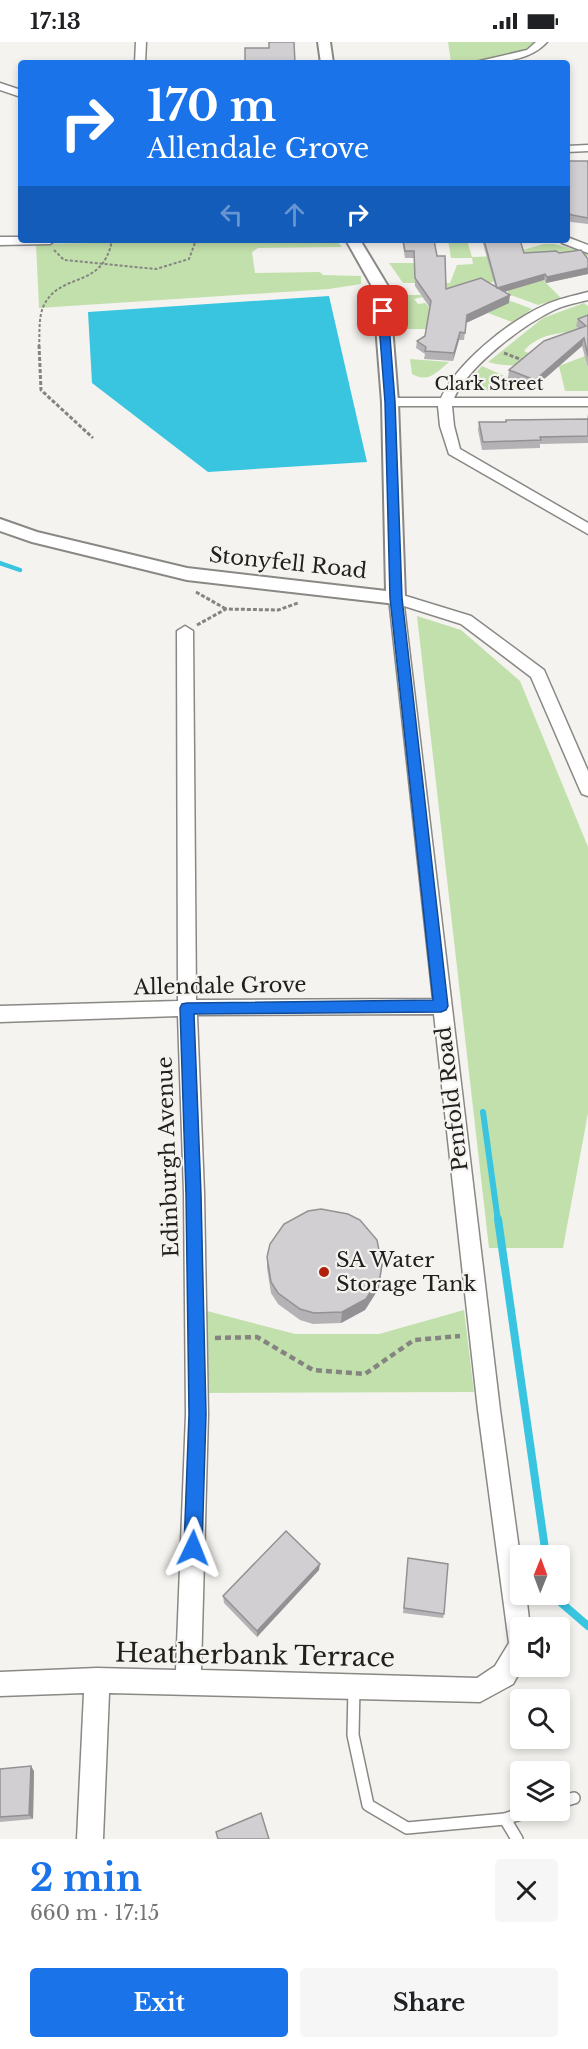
<!DOCTYPE html>
<html lang="en">
<head>
<meta charset="utf-8">
<style>
	:root { --surface:#fff; --page:#f6f6f6; --text:#202124; --muted:#757577; --accent:#1a73e8 }
	body { margin:0; font-family:"Libre Baskerville",serif; background:var(--page); color:var(--text); height:100vh; display:flex; flex-direction:column; font-size:22px; white-space:nowrap }
	* { box-sizing:border-box; margin:0 }
	p { font-size:20px; color:var(--muted) }
	.icon { flex:none; width:33px; height:33px; fill:none; stroke:currentColor; stroke-width:2; stroke-linecap:round; stroke-linejoin:round }
	.map { position:relative; height:1797px; overflow:hidden }
	.panel { display:flex; flex-direction:column; background:var(--surface); flex:1 }
	.panel>* { flex:none }
	.hud { position:absolute; left:18px; top:18px; width:552px; height:183px; border-radius:6px; box-shadow:0 3px 9px #0003; background:#1a73e8; color:#fff; overflow:hidden }
	.needle { width:39px; rotate:1deg }
	.fabs { position:absolute; left:510px; top:1503px; display:grid; gap:12px }
	.fabs a { display:grid; place-items:center; width:60px; height:60px; border-radius:6px; background:var(--surface); box-shadow:0 3px 9px #0003; font-size:30px }
	.pin { position:absolute; display:grid; place-items:center; width:51px; height:51px; color:#fff; margin:-26px; border-radius:12px; box-shadow:0 3px 9px #0006 }
	.me { position:absolute; width:66px; margin:-33px; rotate:2deg; stroke-linejoin:round; filter:drop-shadow(0 0 4px #0008) }
	.turn { display:flex; align-items:center; gap:21px; height:126px; padding:0 30px; font-size:27px }
	.turn .icon { width:78px; height:78px; stroke-width:2.5 }
	.turn b { display:block; font-size:42px; line-height:51px }
	.lanes { display:flex; align-items:center; height:57px; padding:0 30px; background:#0003; justify-content:center; gap:30px; direction:ltr }
	.lanes .off { opacity:.35 }
	.round { display:grid; place-items:center; flex:none; width:63px; height:63px; border-radius:6px; background:var(--page) }
	.overview { display:flex; align-items:center; justify-content:space-between; height:102px; padding:0 30px }
	h1 { font-size:36px; font-weight:700; line-height:45px; color:var(--accent) }
	.primary-button { display:flex; gap:12px; margin-top:auto; padding:12px 30px }
	.primary-button a { flex:1; height:69px; border-radius:6px; background:var(--accent); color:#fff; font-size:24px; font-weight:700; line-height:69px; text-align:center }
	.primary-button a+a { background:var(--page); color:var(--text) }
	.status { display:flex; justify-content:space-between; align-items:center; height:42px; padding:0 30px; background:var(--surface); direction:ltr }
	.status svg { height:16px; fill:currentColor }
	.map>svg:first-child { display:block }
	.green { fill:#c2e0ac }
	.water { fill:#39c5e0 }
	.lines { fill:none; stroke-linecap:round; stroke-linejoin:round }
	.stream-far2 { stroke:#39c5e0; stroke-width:4.5 }
	.stream-far1 { stroke:#39c5e0; stroke-width:6 }
	.stream { stroke:#39c5e0; stroke-width:8 }
	.service-casing { stroke:#8a8884; stroke-width:14 }
	.minor-casing { stroke:#8a8884; stroke-width:3 }
	.tertiary-casing { stroke:#8a8884; stroke-width:4 }
	.path-far2 { stroke:#858481; stroke-width:2; stroke-dasharray:3 2; stroke-linecap:butt }
	.path-far1 { stroke:#858481; stroke-width:3; stroke-dasharray:4 2; stroke-linecap:butt }
	.path { stroke:#858481; stroke-width:4.5; stroke-dasharray:6 4; stroke-linecap:butt }
	.service { stroke:#fff; stroke-width:11 }
	.minor { fill:#fff; fill-rule:evenodd }
	.tertiary { fill:#fff; fill-rule:evenodd }
	.wall { fill:#b5b2b5 }
	.shaded-wall { fill:#939193 }
	.building { fill:#d2cfd2; stroke:#939193; stroke-width:1.5 }
	.route { fill:#1a73e8; stroke:#114b97; stroke-width:1.5 }
	.poi-dot { fill:#af210a; stroke:#f5f3ef; stroke-width:2 }
	.labels { text-anchor:middle; stroke-width:4.5; stroke-linejoin:round; paint-order:stroke }
	.far-street-label { font-size:18px; fill:#21201f; stroke:#f5f3ef }
	.street-label { font-size:21px; fill:#21201f; stroke:#f5f3ef }
	.poi-label { font-size:21px; fill:#21201f; stroke:#f5f3ef; text-anchor:start }
	.near-street-label { font-size:26px; fill:#21201f; stroke:#f5f3ef }
</style>
</head>
<body>
<div class="status"><b>17:13</b><svg viewBox="0 0 49 12"><path d="M0 12V9h3v3zM5 12V6h3v6zM10 12V3h3v9zM15 12V0h3v12zM26 1h20v11H26zM47 4h2v5h-2z"/></svg></div>
<div class="map">
<svg width="588" height="1797" viewBox="0 0 588 1797">
	<rect width="100%" height="100%" fill="#f5f3ef"/>
	<g class="green">
		<path d="M448,0H537C515,19 479,19 451,20Z"/>
		<path d="M247,198H336L342,205L258,206L252,210L255,231L320,230L323,233L361,234V242L329,247L39,266L36,202Z"/>
		<path d="M448,198H467L472,215L501,214L544,202H554L586,210L588,214L485,242L448,249L445,241H450L457,223L473,222L472,216H451Z"/>
		<path d="M389,221H414L415,241H403Z"/>
		<path d="M543,238L561,256L538,263L508,252V247Z"/>
		<path d="M405,253H421L423,255L414,257L418,262L425,261L430,266L427,287H402L401,274L406,269Z"/>
		<path d="M511,259L532,267L512,280L488,271Z"/>
		<path d="M584,261L588,264V281L577,285L580,288C559,292 539,291 524,309L537,315C520,325 507,325 488,320L543,276Z"/>
		<path d="M585,314L588,326V349H565L559,324Z"/>
		<path d="M410,317L449,320C436,331 428,341 412,332Z"/>
		<path d="M482,324L529,345L528,347C510,346 495,351 477,347L473,343L472,335Z"/>
		<path d="M417,574L461,588L520,639L588,805V1071L563,1206H489Z"/>
		<path d="M464,1268L474,1350L208,1351L207,1269L295,1292H379Z"/>
	</g>
	<path class="water" d="M329,254L367,420L208,430L92,341L88,270Z"/>
	<g class="lines">
		<path class="stream-far2" d="M0,521L20,528"/>
		<path class="stream-far1" d="M483,1070L498,1179"/>
		<g class="stream">
			<path d="M498,1177L546,1514"/>
			<path d="M551,1552L588,1584"/>
		</g>
		<defs>
			<g id="service">
				<path d="M354,1646L353,1693L368,1763L407,1786L505,1777L532,1768"/>
				<path d="M560,1760L574,1756"/>
				<path d="M505,1777L517,1797"/>
			</g>
			<g id="minor">
				<path d="M136,0H146L145,21H135Z"/>
				<path d="M536,0H547C529,20 496,21 471,21L527,8Z"/>
				<path d="M0,41L21,48V55L0,48Z"/>
				<path d="M588,103V109L567,110V104Z"/>
				<path d="M0,195H21V198H56L50,202L0,203Z"/>
				<path d="M567,195L588,203V211L562,201L560,198H567Z"/>
				<path d="M588,250V258C576,261 563,263 552,269C520,285 469,324 454,356H588V364H452L454,384L460,407L588,481V492L449,412L440,384L438,364H390L383,360L390,356H441C457,321 508,280 543,264C557,257 573,254 588,250Z"/>
				<path d="M396,551L471,574L544,628L588,729V754L582,752L580,748L531,635L461,582L404,564L500,1368L520,1515V1552H526L530,1586H520V1624H523L513,1642L480,1660L109,1651L103,1797H77L84,1651L0,1654V1630L97,1626L176,1628L186,1372L184,1151L178,974L0,980V964L178,959L177,589L185,584L193,589L196,958L433,957L389,556ZM434,972L478,1368L509,1601L495,1624L477,1636L201,1628L208,1372L204,1151L197,973Z"/>
			</g>
			<g id="tertiary">
				<path d="M318,0H330L333,21H321Z"/>
				<path d="M346,198H360L389,246L398,360L405,556L403,560L396,562L187,538L32,500L0,489V477L37,490L187,526L386,549L382,360L373,246Z"/>
			</g>
		</defs>
		<use href="#service" class="service-casing"/>
		<use href="#minor" class="minor-casing"/>
		<use href="#tertiary" class="tertiary-casing"/>
		<g class="path-far2">
			<path d="M54,208L64,218L156,227L189,217L196,198"/>
			<path d="M39,305C40,292 38,275 44,263C61,229 103,248 112,198"/>
		</g>
		<g class="path-far1">
			<path d="M39,303L41,348L93,396"/>
			<path d="M504,311L525,319"/>
			<path d="M196,550L226,567"/>
			<path d="M197,583L226,567L278,568L298,561"/>
		</g>
		<path class="path" d="M215,1296L257,1295L313,1328L365,1332L414,1298L460,1294"/>
		<use href="#service" class="service"/>
		<use href="#minor" class="minor"/>
		<use href="#tertiary" class="tertiary"/>
	</g>
	<g class="wall">
		<path d="M567,119H588V182L571,180L567,177Z"/>
		<path d="M402,198H434L437,214L446,247L495,244L482,198H520L524,211H559L588,217V232L546,241L544,238L504,250L509,261L466,281L464,298H459L453,319L424,317L425,312L416,306L417,299L425,294L430,266L415,244L414,216H405Z"/>
		<path d="M588,273V326L582,304L534,346L508,336L509,328L579,287L576,284L578,277Z"/>
		<path d="M588,372V401L540,402V406L482,408L478,388L479,380H505L506,378L587,377Z"/>
		<path d="M267,1215L381,1234L379,1246L365,1268L341,1281L313,1282L300,1278L278,1262L271,1251L267,1226Z"/>
		<path d="M408,1521L444,1572L443,1576L403,1571Z"/>
		<path d="M319,1528L257,1595L224,1561L223,1554Z"/>
		<path d="M0,1727L34,1729L33,1777L0,1780Z"/>
	</g>
	<g class="shaded-wall">
		<path d="M588,226V232L546,241L547,235Z"/>
		<path d="M545,232L544,238L497,252V246Z"/>
		<path d="M510,253L509,261L466,281L467,273Z"/>
		<path d="M460,290L459,298L453,319L454,311Z"/>
		<path d="M584,296L582,304L534,346L535,338Z"/>
		<path d="M382,1223L379,1246L365,1268L341,1281L342,1270Z"/>
		<path d="M320,1522L319,1528L257,1595V1589Z"/>
		<path d="M31,1724L34,1729L33,1777L29,1773Z"/>
	</g>
	<g class="building">
		<path d="M269,0H294L295,21H245V6H269Z"/>
		<path d="M567,119H588V176L572,173L567,171Z"/>
		<path d="M403,198H434L437,214H445L446,247L481,236L510,253L467,273L465,291L460,290L454,311L425,309L426,305L417,299L425,294L431,259L415,236L414,209H405Z"/>
		<path d="M484,198H520L524,211L556,209L559,211L581,208L588,217V226L547,235L545,232L497,246Z"/>
		<path d="M588,273V314L584,296L535,338L509,328L544,299L586,284L578,277Z"/>
		<path d="M588,377V394L540,395L541,398L483,400L479,380H506V378Z"/>
		<path d="M321,1167L348,1172L360,1178L377,1198L382,1223L380,1235L366,1257L342,1270L314,1271L300,1267L278,1251L271,1240L267,1215L270,1202L284,1182L308,1169Z"/>
		<path d="M286,1489L320,1522L257,1589L223,1554Z"/>
		<path d="M408,1516L448,1522L444,1572L404,1566Z"/>
		<path d="M31,1724L29,1773L0,1775V1727Z"/>
		<path d="M261,1771L269,1797H218L216,1790Z"/>
	</g>
	<path class="route" d="M383,266L388,269L395,360L402,556L448,964L446,968L441,970L194,972L201,1152L206,1372L202,1506L199,1512L193,1515L186,1512L184,1506L189,1372L186,1152L180,966L182,962L187,961L433,958L390,556L385,360L378,269Z"/>
	<circle class="poi-dot" cx="324" cy="1230" r="6"/>
	<g class="labels">
		<g class="far-street-label">
			<text x="489" y="348">Clark Street</text>
		</g>
		<g class="street-label">
			<text transform="translate(288 521) rotate(6)" y="7">Stonyfell Road</text>
			<text transform="translate(220 944) rotate(-1)" y="7">Allendale Grove</text>
			<text transform="translate(452 1057) rotate(-97)" y="7">Penfold Road</text>
			<text transform="translate(168 1115) rotate(-92)" y="7">Edinburgh Avenue</text>
		</g>
		<g class="poi-label">
			<text x="336" y="1225">SA Water<tspan x="336" dy="24">Storage Tank</tspan></text>
		</g>
		<g class="near-street-label">
			<text transform="translate(255 1613) rotate(1)" y="9">Heatherbank Terrace</text>
		</g>
	</g>
</svg>
<div class="fabs">
<a><svg class="needle" viewBox="-14 -14 28 28"><path d="M0-13l5 13h-10z" fill="#e53935"/><path d="M0 13l5-13h-10z" fill="#757577"/></svg></a>
<a><svg class="icon" aria-label="sound" viewBox="0 0 24 24"><path d="M4 9h4l5-4v14l-5-4H4zM17 9q2 3 0 6"/></svg></a>
<a><svg class="icon" aria-label="search" viewBox="0 0 24 24"><circle cx="10" cy="10" r="6"/><path d="M15 15l6 6"/></svg></a>
<a><svg class="icon" aria-label="layers" viewBox="0 0 24 24"><path d="M12 4l9 5-9 5-9-5zM3 14l9 5 9-5"/></svg></a>
</div>
<div class="pin" style="left:383px;top:269px;background:#d93025"><svg class="icon" aria-label="arrive" viewBox="0 0 24 24"><path d="M6 21V4h12l-3 4 3 4H6"/></svg></div>
<svg class="me" style="left:193px;top:1506px" viewBox="-20 -20 40 40"><path d="M0-17L14 15 0 8-14 15z" fill="#1a73e8" stroke="#fff" stroke-width="4"/></svg>
<div class="hud">
<div class="turn"><svg class="icon" aria-label="right" viewBox="0 0 24 24"><path d="M7 20v-9h11M14 6l5 5-5 5"/></svg><div><b>170 m</b>Allendale Grove</div></div>
<div class="lanes"><svg class="icon off" aria-label="left" viewBox="0 0 24 24"><path d="M17 20v-9H6M10 6l-5 5 5 5"/></svg><svg class="icon off" aria-label="ahead" viewBox="0 0 24 24"><path d="M12 20V5M6 11l6-6 6 6"/></svg><svg class="icon" aria-label="right" viewBox="0 0 24 24"><path d="M7 20v-9h11M14 6l5 5-5 5"/></svg></div>
</div>
</div>
<section class="panel">
<div class="overview"><div><h1>2 min</h1><p>660 m · 17:15</p></div><a class="round"><svg class="icon" aria-label="close" viewBox="0 0 24 24"><path d="M6 6l12 12M18 6L6 18"/></svg></a></div>
<div class="primary-button"><a>Exit</a><a>Share</a></div>
</section>
</body>
</html>
